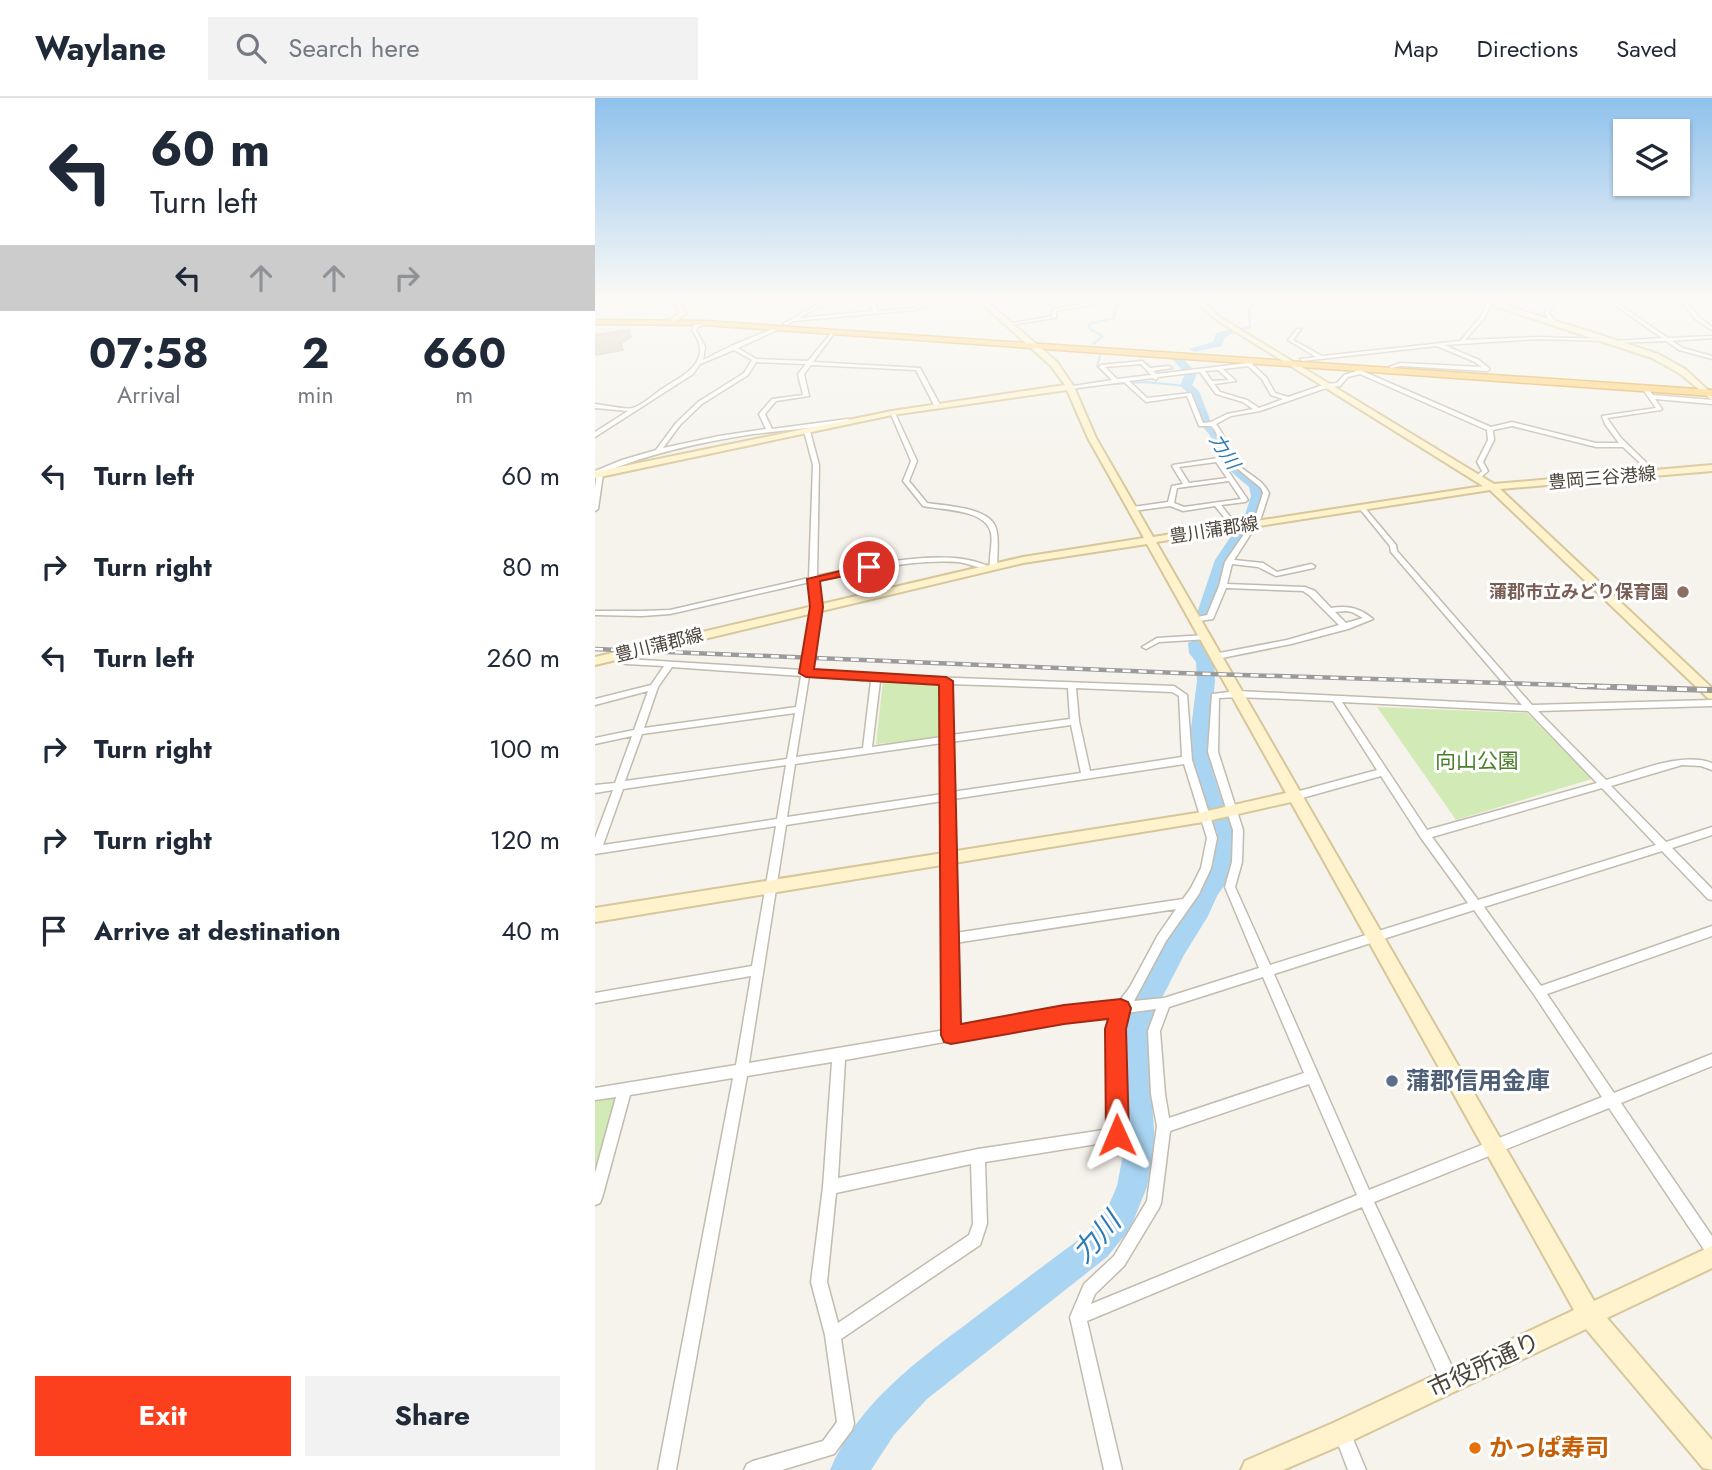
<!DOCTYPE html>
<html lang="en">
<head>
<meta charset="utf-8">
<style>
	:root { --surface:#fff; --page:#f2f2f3; --text:#1f2937; --muted:#747a83; --line:#e0e1e3; --accent:#fc3f1d }
	body { margin:0; font-family:Jost,"Noto Sans JP",sans-serif; background:var(--page); color:var(--text); height:100vh; display:flex; flex-direction:column; font-size:26px; white-space:nowrap }
	* { box-sizing:border-box; margin:0 }
	p { font-size:23px; color:var(--muted) }
	.icon { flex:none; width:38px; height:38px; fill:none; stroke:currentColor; stroke-width:2; stroke-linecap:round; stroke-linejoin:round }
	.map { position:relative; flex:1; overflow:hidden }
	.drawer { display:flex; flex-direction:column; background:var(--surface); width:595px }
	.drawer>* { flex:none }
	.guide { background:#fff; color:var(--text); overflow:hidden }
	.tools { position:absolute; left:1018px; top:21px; display:grid; gap:14px }
	.tools a { display:grid; place-items:center; width:77px; height:77px; border-radius:0px; background:var(--surface); box-shadow:0 2px 5px #0004; font-size:35px }
	.pin { position:absolute; display:grid; place-items:center; width:60px; height:60px; color:#fff; margin:-30px; border:4px solid #fff; border-radius:50%; box-shadow:0 2px 7px #0007 }
	.me { position:absolute; width:77px; margin:-38px; rotate:359deg; stroke-linejoin:round; filter:drop-shadow(0 0 5px #0008) }
	.turn { display:flex; align-items:center; gap:24px; height:147px; padding:0 35px; font-size:32px }
	.turn .icon { width:91px; height:91px; stroke-width:2.5 }
	.turn b { display:block; font-size:49px; line-height:60px }
	.lanes { display:flex; align-items:center; height:66px; padding:0 35px; background:#0003; justify-content:center; gap:35px; direction:ltr }
	.lanes .off { opacity:.35 }
	.eta { display:flex; justify-content:space-evenly; align-items:center; height:119px; text-align:center }
	.eta b { font-size:42px; font-weight:700; line-height:49px }
	.cta { display:flex; gap:14px; margin-top:auto; padding:14px 35px }
	.cta a { flex:1; height:80px; border-radius:0px; background:var(--accent); color:#fff; font-size:28px; font-weight:700; line-height:80px; text-align:center }
	.cta a+a { background:var(--page); color:var(--text) }
	ul { padding:0; list-style:none }
	li { display:flex; align-items:center; gap:21px; height:91px; padding:0 35px }
	li div { flex:1 }
	li b { display:block; font-size:26px }
	li em { font-style:normal }
	header { display:flex; align-items:center; gap:42px; box-sizing:border-box; height:98px; padding:0 35px; background:var(--surface); border-bottom:2px solid var(--line) }
	header strong { font-size:33px }
	nav { display:flex; gap:38px; margin-inline-start:auto; font-size:24px }
	.search { width:490px; height:63px; background:var(--page); display:flex; align-items:center; gap:18px; box-sizing:border-box; padding:0 24px; border-radius:0px; color:var(--muted); font-size:26px }
	main { display:flex; flex:1; min-height:0 }
	.map>svg:first-child { display:block }
	.green { fill:#d2eab5 }
	.lines { fill:none; stroke-linecap:round; stroke-linejoin:round }
	.stream { stroke:#a9d4f2; stroke-width:2 }
	.river { fill:#a9d4f2; fill-rule:evenodd }
	.building { fill:#d8cfc1; stroke:#d3c7b4; stroke-width:2 }
	.street-casing { stroke:#c2bbae; stroke-width:3 }
	.secondary-casing { stroke:#d6c79b; stroke-width:4 }
	.highway-casing { stroke:#e0a43c; stroke-width:3 }
	.street { fill:#fff; fill-rule:evenodd }
	.secondary { fill:#fff3cd; fill-rule:evenodd }
	.highway { fill:#ffcf6e; fill-rule:evenodd }
	.rail-far1-casing { stroke:#9a9a9a; stroke-width:4.5 }
	.rail-casing { stroke:#9a9a9a; stroke-width:6 }
	.rail-far1 { stroke:#fff; stroke-width:2.5; stroke-dasharray:8; stroke-linecap:butt }
	.rail { stroke:#fff; stroke-width:3.5; stroke-dasharray:10; stroke-linecap:butt }
	.route { fill:#fc3f1d; stroke:#a42913; stroke-width:2 }
	.education-dot { fill:#8d6e63; stroke:#fff; stroke-width:2.5 }
	.service-dot { fill:#5c6f8a; stroke:#fff; stroke-width:2.5 }
	.food-dot { fill:#e8710a; stroke:#fff; stroke-width:2.5 }
	.labels { text-anchor:middle; stroke-width:6; stroke-linejoin:round; paint-order:stroke }
	.far-street-label { font-size:18px; fill:#4b4439; stroke:#fff }
	.far-education-label { font-size:18px; font-weight:bold; fill:#785e54; stroke:#fff; text-anchor:end }
	.far-water-label { font-size:19px; font-style:italic; fill:#2e7ab2; stroke:#fff }
	.park-label { font-size:21px; fill:#4a7f2a; stroke:#fff }
	.near-service-label { font-size:24px; font-weight:bold; fill:#4e5e75; stroke:#fff; text-anchor:start }
	.near-street-label { font-size:24px; fill:#4b4439; stroke:#fff }
	.near-food-label { font-size:24px; font-weight:bold; fill:#c56008; stroke:#fff; text-anchor:start }
	.near-water-label { font-size:28px; font-style:italic; fill:#2e7ab2; stroke:#fff }
</style>
</head>
<body>
<header>
<strong>Waylane</strong>
<div class="search"><svg class="icon" aria-label="search" viewBox="0 0 24 24"><circle cx="10" cy="10" r="6"/><path d="M15 15l6 6"/></svg>Search here</div>
<nav><a>Map</a><a>Directions</a><a>Saved</a></nav>
</header>
<main>
<section class="drawer">
<div class="guide">
<div class="turn"><svg class="icon" aria-label="left" viewBox="0 0 24 24"><path d="M17 20v-9H6M10 6l-5 5 5 5"/></svg><div><b>60 m</b>Turn left</div></div>
<div class="lanes"><svg class="icon" aria-label="left" viewBox="0 0 24 24"><path d="M17 20v-9H6M10 6l-5 5 5 5"/></svg><svg class="icon off" aria-label="ahead" viewBox="0 0 24 24"><path d="M12 20V5M6 11l6-6 6 6"/></svg><svg class="icon off" aria-label="ahead" viewBox="0 0 24 24"><path d="M12 20V5M6 11l6-6 6 6"/></svg><svg class="icon off" aria-label="right" viewBox="0 0 24 24"><path d="M7 20v-9h11M14 6l5 5-5 5"/></svg></div>
</div>
<div class="eta">
<div><b>07:58</b><p>Arrival</p></div>
<div><b>2</b><p>min</p></div>
<div><b>660</b><p>m</p></div>
</div>
<ul>
<li><svg class="icon" aria-label="left" viewBox="0 0 24 24"><path d="M17 20v-9H6M10 6l-5 5 5 5"/></svg><div><b>Turn left</b></div><em>60 m</em></li>
<li><svg class="icon" aria-label="right" viewBox="0 0 24 24"><path d="M7 20v-9h11M14 6l5 5-5 5"/></svg><div><b>Turn right</b></div><em>80 m</em></li>
<li><svg class="icon" aria-label="left" viewBox="0 0 24 24"><path d="M17 20v-9H6M10 6l-5 5 5 5"/></svg><div><b>Turn left</b></div><em>260 m</em></li>
<li><svg class="icon" aria-label="right" viewBox="0 0 24 24"><path d="M7 20v-9h11M14 6l5 5-5 5"/></svg><div><b>Turn right</b></div><em>100 m</em></li>
<li><svg class="icon" aria-label="right" viewBox="0 0 24 24"><path d="M7 20v-9h11M14 6l5 5-5 5"/></svg><div><b>Turn right</b></div><em>120 m</em></li>
<li><svg class="icon" aria-label="arrive" viewBox="0 0 24 24"><path d="M6 21V4h12l-3 4 3 4H6"/></svg><div><b>Arrive at destination</b></div><em>40 m</em></li>
</ul>
<div class="cta"><a>Exit</a><a>Share</a></div>
</section>
<div class="map">
<svg width="1117" height="1372" viewBox="0 0 1117 1372">
	<rect width="100%" height="100%" fill="#f6f3ec"/>
	<g class="green">
		<path d="M288,583L345,588L350,640L281,646Z"/>
		<path d="M782,609L932,615L997,681L861,722Z"/>
		<path d="M30,991L0,1100V996Z"/>
	</g>
	<g class="lines">
		<g class="stream">
			<path d="M646,231L655,229L654,213L662,200"/>
			<path d="M498,246L508,238L495,231L494,226L519,220L520,211L532,200"/>
			<path d="M506,254L502,268L520,286L550,284L591,288"/>
		</g>
		<g class="river">
			<path d="M639,230L644,233L630,239L627,248L599,254L594,251L618,244L621,235Z"/>
			<path d="M577,257H585L602,276L597,287L604,293L616,324L626,334L640,364L666,385L670,398L665,417L636,462L618,515L610,520L602,515L620,462L650,417L656,398L654,389L627,366L614,336L605,326L593,295L585,288L590,276L576,259Z"/>
			<path d="M602,540L608,541L612,554L619,564L620,583L614,646L618,675L628,705L644,735L641,770L622,798L613,818L589,857L555,923L553,944L560,1046L552,1089L535,1131L512,1159L332,1301L299,1337L276,1372H235C263,1305 322,1263 378,1221C415,1193 452,1165 490,1137L513,1109L522,1088L530,1046L525,944L529,922L571,841L594,807L603,787L618,768L622,735L606,705L598,675L594,646L602,583L601,564L594,555L593,545Z"/>
		</g>
	</g>
	<path class="building" d="M34,232L36,239L26,245L28,252L0,257V237Z"/>
	<g class="lines">
		<defs>
			<g id="street">
				<path d="M234,200H240L204,220L278,213L275,202L276,200H281L279,202L282,213L318,210L343,200H350L319,212L198,223L192,227L188,226Z"/>
				<path d="M521,200H532L461,213V219L459,220L414,227L412,226L457,218V212L459,211Z"/>
				<path d="M957,200H961L954,215L959,222L955,224L953,223L954,222L950,215Z"/>
				<path d="M1010,200H1015L1073,240L1117,238V240L1077,243L1088,250L1117,258V261L1084,252L1071,243L1019,245L1021,243L1067,240Z"/>
				<path d="M1084,200H1088L1105,220L1117,229V232L1101,222Z"/>
				<path d="M892,204L896,205L890,219L870,242L943,239L1015,241L1017,242L1015,243L943,241L849,247L884,262L894,270V272L892,273L806,268L796,270L794,269L806,265L887,269L880,264L842,248L707,263L705,261L721,259L693,242L702,231H706L698,242L727,258L865,243L886,218Z"/>
				<path d="M110,224L112,226L103,229L101,232L110,249L108,262L136,248L182,229L184,231L143,250L161,261L213,263L238,233L240,234L218,264L325,270L345,307L342,309L339,307L321,272L216,267L209,276L214,298L181,303L170,316L177,331L253,321L256,323L255,324C223,330 190,332 158,336C106,344 56,355 7,375L8,376L3,411L0,413V389L2,376L0,377V373L27,362L61,352L81,325L103,304L149,275L157,262L139,252L105,266L98,276L0,339V334L33,313L0,310V306C8,307 32,312 38,310C45,308 59,297 65,292C89,277 120,263 97,232L99,227ZM161,264L211,266L203,276L208,297L177,301L164,316L171,331L124,338L68,350L85,327L107,306L153,277Z"/>
				<path d="M657,262H661V264L657,266L671,279L680,295L693,299L731,286L742,285L749,277L765,272L896,329L917,324L1001,345H1024L1010,326L1007,318L1061,310L1047,290L1048,289H1052L1058,297L1117,302V306L1060,301L1067,311L1066,312L1012,320L1026,340L1061,374V376H1057L1028,349H1001L917,328L898,332L899,342L888,364L893,373L883,382L880,380L887,373L882,364L893,342L892,332L765,276L753,279L745,288L734,289L665,313L636,318L621,326C631,338 633,353 642,365C652,377 667,380 674,395L666,420L639,462L668,465L682,474L716,466L720,468L719,470L681,478L663,469L637,466L632,486L710,489L720,493L736,510C753,507 765,510 778,521L753,531L696,546L622,561L618,558L619,556L692,542L744,527L714,497L708,493L631,490L618,521L598,524V520L612,517L624,488L630,464L660,420L668,395L666,390L637,366L619,331L616,328H604L592,298L551,304L529,284L475,291L472,289L517,282L504,269L506,267L547,263L555,270L574,268L577,270L558,273L561,276L653,265ZM546,266L556,277L522,281L510,269ZM653,268L667,281L676,297L688,301L664,310L652,302L625,294L619,286L641,283L628,271ZM623,272L634,282L617,283L610,273ZM605,274L621,296L648,304L658,311L632,316L616,324L608,325L596,295L552,300L534,283L558,280L561,282L563,279ZM751,513L757,514L768,520L751,525L740,514Z"/>
				<path d="M295,314L300,315L322,363L314,383L332,405C350,408 389,409 399,426C405,435 402,459 402,470H399L395,468C394,457 398,446 396,435C391,411 347,412 328,408L308,383L316,363Z"/>
				<path d="M212,331L215,333L224,367L222,478C265,469 354,447 394,469L390,471C381,469 372,465 363,464C317,461 267,473 222,483L225,509L215,573L278,577L579,588L592,597L597,662L622,740L616,770L604,796L571,843L539,903L569,900L664,870L630,789L637,764L638,732L613,654L617,596L643,593L927,607L796,454L795,448L765,411V409H769L801,447L802,453L937,607L1117,602V608L943,613L1011,682C1041,674 1087,653 1117,665V672L1106,668L1087,667L1016,688L1071,744L1117,729V737L1077,750L1117,791V802L1113,801L1067,753L889,809L946,888L1117,828V838L952,896L1019,995L1117,956V968L1026,1005L1117,1138V1158L1112,1156L1014,1010L779,1104L861,1277L863,1283L861,1289L855,1291L849,1289L767,1109L492,1223L527,1372H509L475,1219L489,1186L519,1158L552,1103L562,1028L556,996L553,933L561,911L531,915L526,931L529,1037L527,1042L390,1064L392,1126L385,1147L246,1241L259,1326L257,1332L239,1356L187,1372H149L152,1366L158,1363L228,1343L242,1324L230,1237L216,1184L228,1089L237,964L152,978L81,1372H63L138,980L35,997L7,1100L5,1105L0,1107V1075L21,999L0,1002V990L141,967L156,878L0,905V895L157,868L181,728L0,756V740L18,692L0,695V687L20,685L37,638L0,646V640L39,632L53,593L0,607V601L56,587L69,568L31,566L16,560L15,558L19,555L32,561L207,572L217,509L215,484L75,516L47,518L0,517V513H47L75,512L214,480L218,367L209,333ZM77,569L206,578L201,609L49,630L63,589ZM214,578L276,583L268,650L201,659ZM285,583L347,585V639L277,649ZM355,586L473,590L475,621L356,637ZM481,590L577,594L584,598L587,659L495,673L484,623ZM643,599L738,603L782,672L697,695L695,698L697,701L700,702L786,678L826,740L873,805L675,867L640,789L647,764L648,732L623,654L624,600ZM747,604L933,613L1002,685L832,732ZM200,615L192,661L30,683L47,636ZM476,627L486,675L357,694L356,644ZM347,645L348,696L192,719L200,666ZM589,666L612,740L606,770L596,790L588,801L360,835L358,701ZM191,667L182,721L8,747L28,691ZM1007,690L1061,747L883,802L837,739ZM348,703L349,838L347,841L349,844L350,932L154,965L191,727ZM581,811L563,837L535,889L523,905L469,910L362,930L360,845ZM879,812L940,898L1007,999L774,1092L679,876ZM668,879L709,975L574,1020L570,996L565,933L574,909ZM518,916L514,931L515,1031L383,1051L243,1080L250,962L469,922ZM714,986L762,1097L496,1206L500,1196L529,1168L564,1110L566,1105L575,1033ZM376,1066L378,1126L374,1137L243,1225L232,1184L241,1095Z"/>
				<path d="M623,360L625,361L653,402L650,404L626,407L643,429L642,430H638L620,408L588,413L575,408L538,413L535,411L538,409L573,404L577,388L588,386L577,368L578,367ZM621,364L632,380L594,385L584,369ZM634,383L646,401L589,409L579,405L582,390Z"/>
				<path d="M611,537H614V541L564,544L551,551L547,549L562,540Z"/>
				<path d="M747,1327L753,1329L771,1372H753L739,1335L741,1329Z"/>
			</g>
			<g id="secondary">
				<path d="M76,200H82L91,215L77,225L75,222L85,215Z"/>
				<path d="M381,200H388L462,264L479,289L501,340L558,439L888,388L622,222L597,200H604L626,220L899,386L1117,367V373L905,391L1117,590V601L1113,600L895,392L561,444L999,1203L1117,1148V1170L1012,1220L1117,1342V1372L1108,1370L991,1231L756,1343L688,1372H646L650,1363L738,1325L979,1212L696,704L608,724L0,824V810L608,714L691,695L552,446L428,465L0,567V559L428,459L549,440L493,340L472,292L297,317L0,380V374L297,313L470,287L456,268Z"/>
				<path d="M875,200H886L990,232L1063,256L1090,271L1117,296V302L1084,275L1057,260Z"/>
			</g>
			<path id="highway" d="M0,222L110,223L1117,292V298L110,227L0,226Z"/>
		</defs>
		<use href="#street" class="street-casing"/>
		<use href="#secondary" class="secondary-casing"/>
		<use href="#highway" class="highway-casing"/>
		<use href="#street" class="street"/>
		<use href="#secondary" class="secondary"/>
		<use href="#highway" class="highway"/>
		<defs>
			<path id="rail-far1" d="M0,551L584,575L1036,589"/>
			<path id="rail" d="M982,588L1117,592"/>
		</defs>
		<use href="#rail-far1" class="rail-far1-casing"/>
		<use href="#rail" class="rail-casing"/>
		<use href="#rail-far1" class="rail-far1"/>
		<use href="#rail" class="rail"/>
	</g>
	<linearGradient id="sky" x2="0" y2="1"><stop stop-color="#8fc1ec"/><stop offset="0.51" stop-color="#fbfaf6"/><stop offset="1" stop-color="#fbfaf6" stop-opacity="0"/></linearGradient>
	<rect width="1117" height="392" fill="url(#sky)"/>
	<path class="route" d="M274,466L278,467V472L225,483L228,509L219,571L351,579L358,583L366,926L469,907L526,901L533,904L536,910L531,931L534,1037L530,1045L522,1048L514,1045L511,1037L510,931L513,921L469,926L356,946L349,944L346,937L344,587L211,579L204,575L215,509L212,481Z"/>
	<circle class="education-dot" cx="1088" cy="494" r="7"/>
	<circle class="service-dot" cx="797" cy="983" r="7"/>
	<circle class="food-dot" cx="880" cy="1350" r="7"/>
	<g class="labels">
		<g class="far-street-label">
			<text transform="translate(1007 380) rotate(-5)" y="6">豊岡三谷港線</text>
			<text transform="translate(619 432) rotate(-9)" y="6">豊川蒲郡線</text>
			<text transform="translate(64 547) rotate(-14)" y="6">豊川蒲郡線</text>
		</g>
		<g class="far-education-label">
			<text x="1074" y="500">蒲郡市立みどり保育園</text>
		</g>
		<g class="far-water-label">
			<text transform="translate(630 353) rotate(57)" y="7">力川</text>
		</g>
		<g class="park-label">
			<text x="882" y="670">向山公園</text>
		</g>
		<g class="near-service-label">
			<text x="811" y="991">蒲郡信用金庫</text>
		</g>
		<g class="near-street-label">
			<text transform="translate(889 1267) rotate(-25)" y="8">市役所通り</text>
		</g>
		<g class="near-food-label">
			<text x="894" y="1358">かっぱ寿司</text>
		</g>
		<g class="near-water-label">
			<text transform="translate(501 1139) rotate(-48)" y="10">力川</text>
		</g>
	</g>
</svg>
<div class="tools">
<a><svg class="icon" aria-label="layers" viewBox="0 0 24 24"><path d="M12 4l9 5-9 5-9-5zM3 14l9 5 9-5"/></svg></a>
</div>
<div class="pin" style="left:274px;top:469px;background:#d93025"><svg class="icon" aria-label="arrive" viewBox="0 0 24 24"><path d="M6 21V4h12l-3 4 3 4H6"/></svg></div>
<svg class="me" style="left:522px;top:1037px" viewBox="-20 -20 40 40"><path d="M0-17L14 15 0 8-14 15z" fill="#fc3f1d" stroke="#fff" stroke-width="4"/></svg>
</div>
</main>
</body>
</html>
